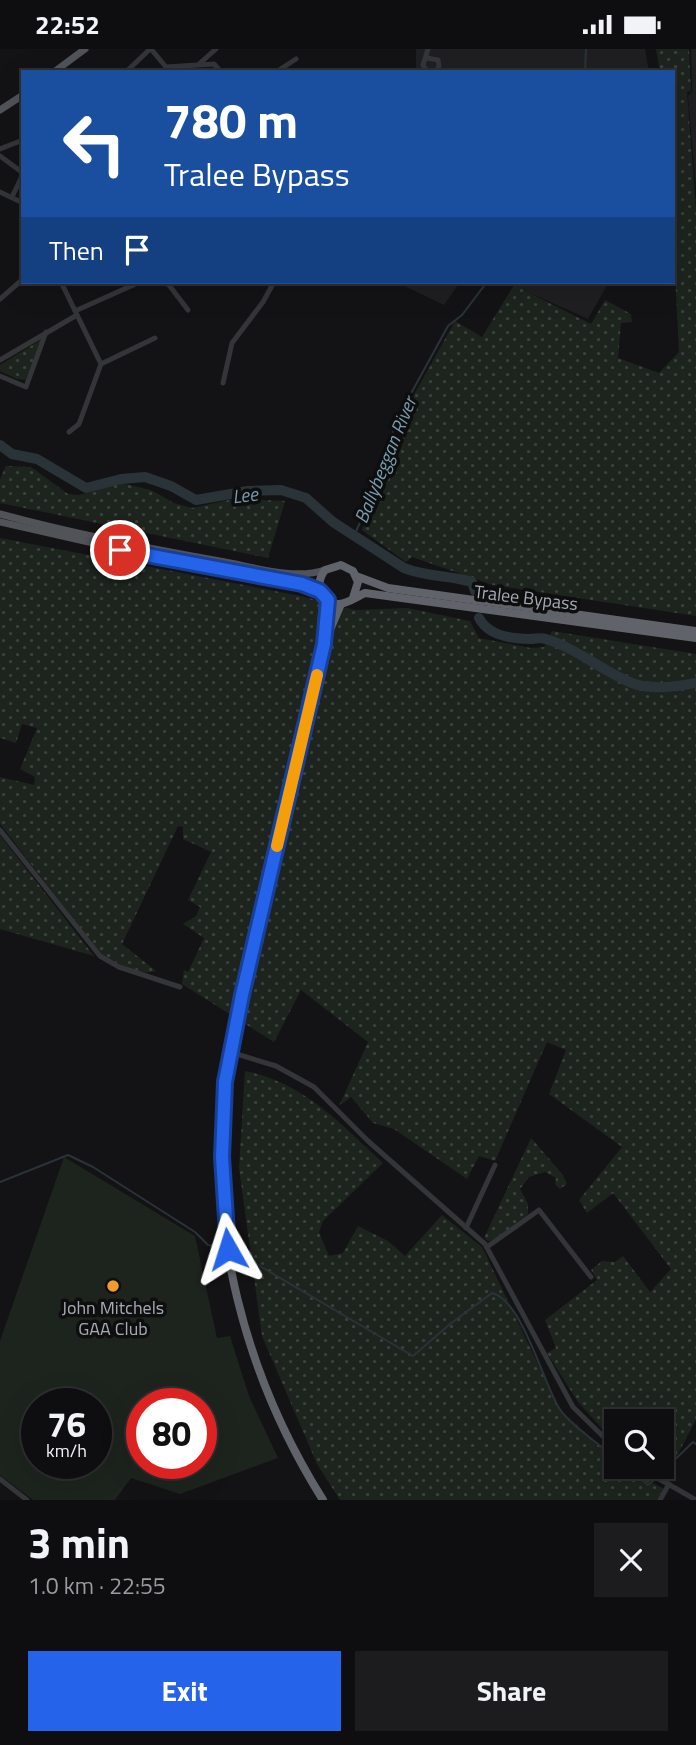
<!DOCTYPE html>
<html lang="en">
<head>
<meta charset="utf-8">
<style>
	:root { --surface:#0e0e10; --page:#1c1c1e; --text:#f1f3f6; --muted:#9b9c9f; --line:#2e2e30; --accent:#2563eb }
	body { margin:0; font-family:"Titillium Web",sans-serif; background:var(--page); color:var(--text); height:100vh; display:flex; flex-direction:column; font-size:26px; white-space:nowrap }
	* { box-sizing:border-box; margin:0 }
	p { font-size:23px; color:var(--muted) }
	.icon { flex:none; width:38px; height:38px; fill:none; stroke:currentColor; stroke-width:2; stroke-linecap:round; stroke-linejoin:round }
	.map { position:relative; height:1451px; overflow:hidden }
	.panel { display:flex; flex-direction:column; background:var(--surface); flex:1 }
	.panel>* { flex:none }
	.top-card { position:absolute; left:21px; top:21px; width:654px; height:214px; border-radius:0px; box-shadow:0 7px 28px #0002,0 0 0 2px var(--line); background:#1a4fa0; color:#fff; overflow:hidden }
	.fabs { position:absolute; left:604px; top:1360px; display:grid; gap:14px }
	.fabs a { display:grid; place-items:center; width:70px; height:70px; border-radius:0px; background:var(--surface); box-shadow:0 7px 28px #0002,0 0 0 2px var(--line); font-size:35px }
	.speed { position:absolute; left:21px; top:1339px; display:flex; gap:14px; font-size:35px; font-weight:700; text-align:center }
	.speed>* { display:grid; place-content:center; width:91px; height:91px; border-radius:50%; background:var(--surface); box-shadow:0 7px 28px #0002,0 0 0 2px var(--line); line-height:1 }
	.speed small { font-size:18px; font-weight:400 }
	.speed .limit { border:10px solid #d22; background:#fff; color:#111 }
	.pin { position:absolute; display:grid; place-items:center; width:60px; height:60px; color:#fff; margin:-30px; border:4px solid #fff; border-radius:50%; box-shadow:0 2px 7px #0007 }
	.me { position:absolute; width:77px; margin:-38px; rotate:354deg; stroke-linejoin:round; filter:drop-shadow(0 0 5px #0008) }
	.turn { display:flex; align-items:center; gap:24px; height:147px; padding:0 28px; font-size:32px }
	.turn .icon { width:91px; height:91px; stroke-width:2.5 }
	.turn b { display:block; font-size:49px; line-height:60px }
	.then { display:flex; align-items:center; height:66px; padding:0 28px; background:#0003; gap:14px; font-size:26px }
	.round { display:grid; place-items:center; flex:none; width:74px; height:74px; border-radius:0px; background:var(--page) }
	.overview { display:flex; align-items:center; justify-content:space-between; height:119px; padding:0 28px }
	h1 { font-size:42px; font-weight:700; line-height:52px }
	.action { display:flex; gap:14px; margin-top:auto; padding:14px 28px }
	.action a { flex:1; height:80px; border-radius:0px; background:var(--accent); color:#fff; font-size:28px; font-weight:700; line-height:80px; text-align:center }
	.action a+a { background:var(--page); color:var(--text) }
	.status { display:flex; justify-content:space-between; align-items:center; height:49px; padding:0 35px; background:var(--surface); direction:ltr }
	.status svg { height:19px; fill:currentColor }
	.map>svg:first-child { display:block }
	.built { fill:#1f1f21 }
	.grass { fill:url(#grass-dots) }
	.pitch { fill:#1d241d; fill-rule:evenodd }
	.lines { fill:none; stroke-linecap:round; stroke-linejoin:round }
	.stream { stroke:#293338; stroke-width:2 }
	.river { stroke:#293338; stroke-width:10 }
	.minor { stroke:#343539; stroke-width:5 }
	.major { stroke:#505358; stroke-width:7 }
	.highway { stroke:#60646a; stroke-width:8 }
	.route-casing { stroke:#184099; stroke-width:18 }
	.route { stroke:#2563eb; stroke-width:12 }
	.slow { stroke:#f59e0b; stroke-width:12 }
	.poi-dot { fill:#f19a2e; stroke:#0e0e0f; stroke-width:2.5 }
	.labels { text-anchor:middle; stroke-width:7; stroke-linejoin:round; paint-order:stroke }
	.street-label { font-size:18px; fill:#a4abb5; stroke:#0e0e0f }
	.poi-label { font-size:18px; fill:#a4abb5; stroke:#0e0e0f }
	.water-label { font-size:19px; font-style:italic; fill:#7b9db0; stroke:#0e0e0f }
</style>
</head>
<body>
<div class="status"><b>22:52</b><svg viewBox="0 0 49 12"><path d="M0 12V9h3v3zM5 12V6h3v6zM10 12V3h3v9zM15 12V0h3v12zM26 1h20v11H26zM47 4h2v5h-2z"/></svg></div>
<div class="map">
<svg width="696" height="1451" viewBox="0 0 696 1451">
	<defs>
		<pattern id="grass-dots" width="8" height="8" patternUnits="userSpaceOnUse" patternTransform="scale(1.75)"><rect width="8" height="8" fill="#1d241d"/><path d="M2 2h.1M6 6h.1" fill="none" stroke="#3b413c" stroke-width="1.8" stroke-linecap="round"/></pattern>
	</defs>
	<rect width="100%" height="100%" fill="#131315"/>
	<g class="built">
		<path d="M416,0H645L649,23H416Z"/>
		<path d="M691,0H696V140L688,47L692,42Z"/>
		<path d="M396,233H460L444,256Z"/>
		<path d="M506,233H609L588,270Z"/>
	</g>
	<g class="grass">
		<path d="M656,0H689L691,42L687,43L696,160V567L493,536L412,508L406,513L362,481L390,418L410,353L455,272L482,288L514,236L591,275L605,251L631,265L632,273L621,274L618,309L659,324L679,303L674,205V23H660Z"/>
		<path d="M42,290L26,331L17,330L0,322V316Z"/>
		<path d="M6,417L31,418L68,445L80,446L121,434L151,441L174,454L192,459L252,446L263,451L285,452L268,509L0,454V430Z"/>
		<path d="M0,489L301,547L355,561L407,559L470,572L479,589L531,599L544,598L552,582L696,605V1371L665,1429L646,1418H662V1372H616V1395L578,1353L547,1304L556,1299L545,1271L597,1231L591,1221L602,1212L615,1213L623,1207L650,1243L671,1220L613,1144L587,1164L579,1151L622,1098L549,1045L566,1001L547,993L495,1112L479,1107L467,1130L394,1080L373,1074L351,1048L339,1057L368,993L301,941L274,993L182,935L184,921L188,923L204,889L183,875L196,867L200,858L188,851L211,803L183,790V778L178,777L122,895L156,922C139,928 115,913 100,904L0,775V728L34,736L35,728L20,720L37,679L22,675L16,694L0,689Z"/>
		<path d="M0,786L94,907L0,880Z"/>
		<path d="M245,1022C303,1033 341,1075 383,1114L323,1172L319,1183L329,1207L343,1204L358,1177L388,1192L405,1207L442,1166L482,1198L560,1361L616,1411V1418H624L664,1440L657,1451H340L317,1415L262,1287L239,1119Z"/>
		<path d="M531,1089L563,1126L567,1135L560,1140L555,1135L556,1129L545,1123L529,1128L520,1140L528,1155V1165L494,1191L488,1192L484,1189Z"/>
	</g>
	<path class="pitch" d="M64,1108L195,1187L217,1289L230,1287L249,1347L278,1409L180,1445L131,1429L115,1451H33L0,1426V1292ZM96,1354V1414H37V1354ZM142,1354H201V1414H142Z"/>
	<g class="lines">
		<g class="stream">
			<path d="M585,23L586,0"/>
			<path d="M354,487L377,435L397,370L448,277L462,266L487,233"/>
			<path d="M0,1133L68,1106L93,1118L195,1183L208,1196L215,1197"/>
			<path d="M238,1193L252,1205L253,1213L413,1307L450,1275L492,1244C522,1251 543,1333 559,1359C569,1375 600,1396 616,1409"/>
			<path d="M626,1418L648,1436L654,1431"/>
			<path d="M658,1427L693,1393L696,1395"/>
		</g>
		<g class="river">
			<path d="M0,396L12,405L37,410L86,439L121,430L145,428L171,437L196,451L248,442L281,441L306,449L333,473L404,519C426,528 449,526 472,533L475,542"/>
			<path d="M479,569C488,586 511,590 530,590C536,590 541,588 546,590C578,600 602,622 632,634C650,641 678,638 696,634"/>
		</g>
		<g class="minor">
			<path d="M151,0L166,18L214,15L221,23"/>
			<path d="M427,9L438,11L439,17L436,23"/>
			<path d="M199,15L216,0"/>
			<path d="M126,23L150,0"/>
			<path d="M276,23L296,10"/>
			<path d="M427,23L423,16L428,0"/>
			<path d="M0,100L23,91"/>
			<path d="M0,107L23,124"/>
			<path d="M0,143L23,154"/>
			<path d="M12,148L23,125"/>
			<path d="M61,233L101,315L79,375L69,383"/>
			<path d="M162,233L169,236L188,261"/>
			<path d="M0,250L23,230"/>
			<path d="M75,262L140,233"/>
			<path d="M0,311L77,266"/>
			<path d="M101,315L155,289"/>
			<path d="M0,327L26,338L46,283"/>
			<path d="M223,334L232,294L263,253L274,233"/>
			<path d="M0,781L100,907L119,918L180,938"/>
			<path d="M230,1003L276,1017L314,1038L368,1092L485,1195L573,1358L616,1400"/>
			<path d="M466,1179L495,1116"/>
			<path d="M487,1198L539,1161L591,1228"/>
			<path d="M638,1418L696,1451"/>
			<path d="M0,1430L27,1451"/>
			<path d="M660,1451L669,1435"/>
		</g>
		<g class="major">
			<path d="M54,23L85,0"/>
			<path d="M0,61L23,46"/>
			<path d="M0,465C74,485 150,500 225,513C257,519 295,531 325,521"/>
			<path d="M0,473L168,511L302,535L320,542"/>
		</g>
		<g class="highway">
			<path d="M356,527L388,539L696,582"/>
			<path d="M353,549L358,533L353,522L341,516L325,521C315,534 319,554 338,555C347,555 356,548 365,544L696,589"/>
			<path d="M325,582L328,551"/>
			<path d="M323,1451C245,1327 205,1177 225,1030C235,964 253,898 269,833C288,754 306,674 324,595L341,555"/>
		</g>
	</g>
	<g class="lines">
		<defs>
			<path id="route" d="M120,501L302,535L320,542L328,551L324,595L242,946L225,1033L222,1108L228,1200"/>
		</defs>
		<use href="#route" class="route-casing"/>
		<use href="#route" class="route"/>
		<path class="slow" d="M277,797L317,626"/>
	</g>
	<circle class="poi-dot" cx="113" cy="1237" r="7"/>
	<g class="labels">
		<g class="street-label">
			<text transform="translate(526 549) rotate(7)" y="6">Tralee Bypass</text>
		</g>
		<g class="poi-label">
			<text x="113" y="1265">John Mitchels<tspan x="113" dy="21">GAA Club</tspan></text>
		</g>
		<g class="water-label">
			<text transform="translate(385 411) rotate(-68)" y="7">Ballybeggan River</text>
			<text transform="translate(245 446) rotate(-7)" y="7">Lee</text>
		</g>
	</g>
</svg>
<div class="fabs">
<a><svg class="icon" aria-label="search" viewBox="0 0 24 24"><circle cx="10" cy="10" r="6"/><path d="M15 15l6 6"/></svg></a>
</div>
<div class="speed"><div>76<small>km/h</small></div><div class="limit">80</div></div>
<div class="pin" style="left:120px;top:501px;background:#d93025"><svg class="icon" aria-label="arrive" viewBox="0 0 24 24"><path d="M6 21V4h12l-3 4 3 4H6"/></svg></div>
<svg class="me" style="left:228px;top:1200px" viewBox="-20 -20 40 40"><path d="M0-17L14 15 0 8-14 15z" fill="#2563eb" stroke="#fff" stroke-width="4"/></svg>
<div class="top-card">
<div class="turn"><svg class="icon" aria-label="left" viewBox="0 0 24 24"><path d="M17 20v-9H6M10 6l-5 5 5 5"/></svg><div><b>780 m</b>Tralee Bypass</div></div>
<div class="then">Then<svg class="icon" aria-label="arrive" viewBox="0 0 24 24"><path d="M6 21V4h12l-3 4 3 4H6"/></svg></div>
</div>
</div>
<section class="panel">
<div class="overview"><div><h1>3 min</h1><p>1.0 km · 22:55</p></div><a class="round"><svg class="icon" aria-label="close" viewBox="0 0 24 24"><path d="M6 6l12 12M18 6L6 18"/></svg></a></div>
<div class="action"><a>Exit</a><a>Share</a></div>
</section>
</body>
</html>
